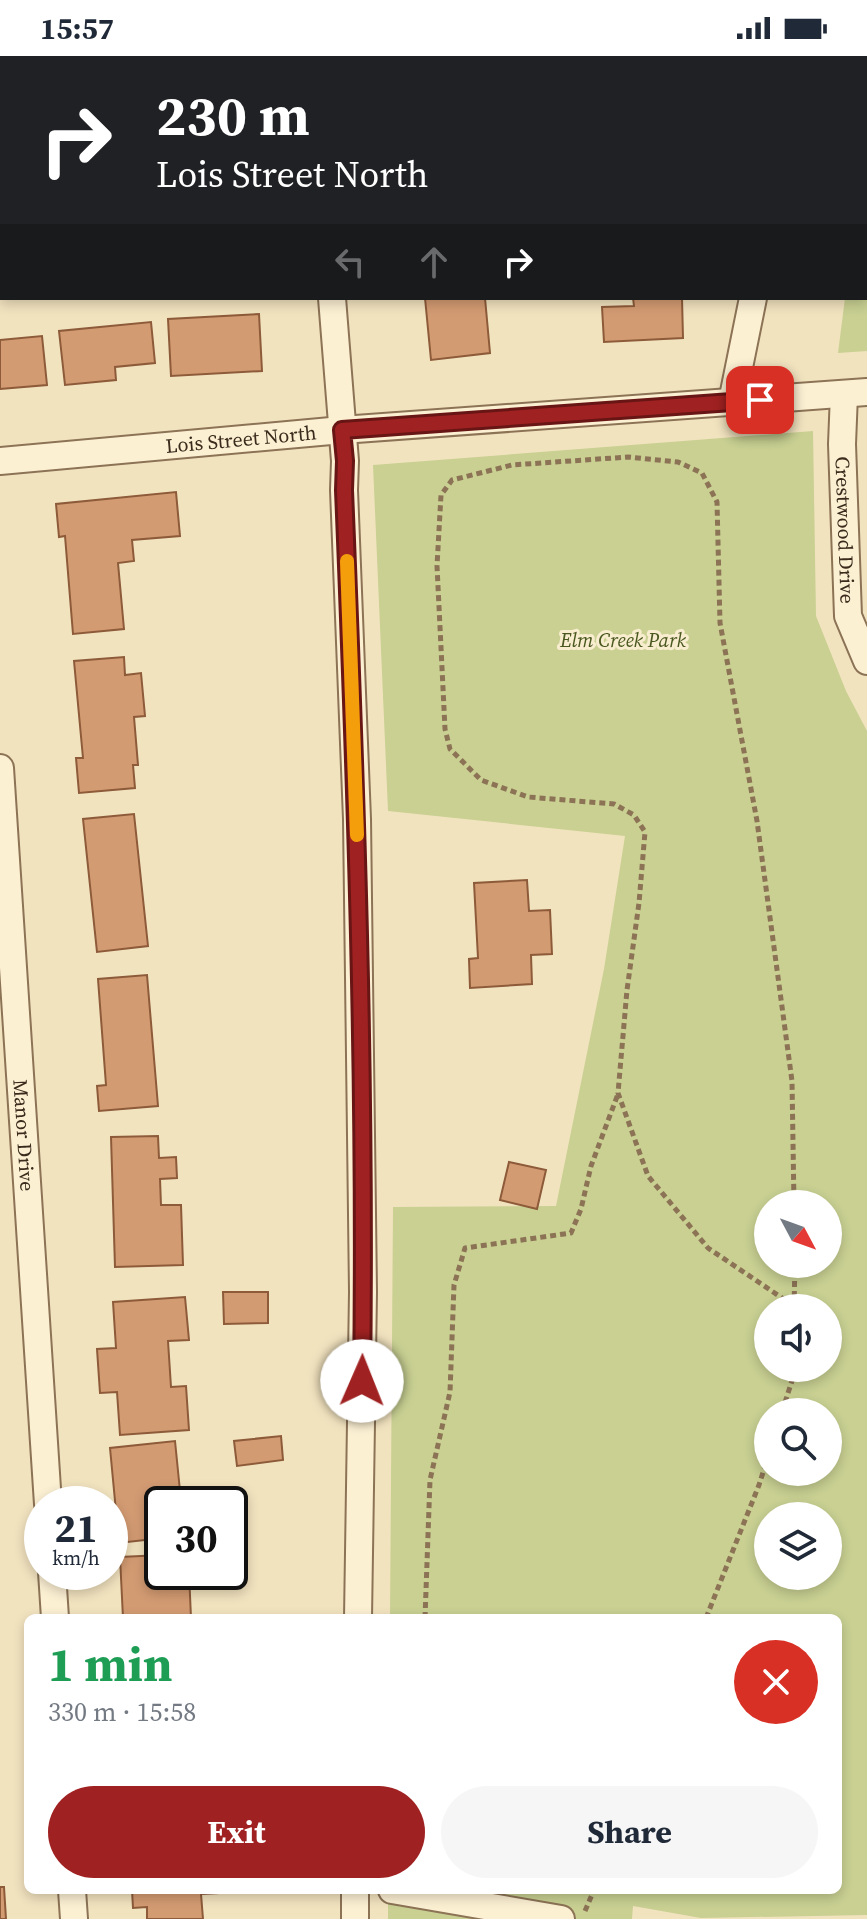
<!DOCTYPE html>
<html lang="en">
<head>
<meta charset="utf-8">
<style>
	:root { --surface:#fff; --page:#f6f6f7; --text:#1f2937; --muted:#747a83; --accent:#a02121 }
	body { margin:0; font-family:"Source Serif 4",serif; background:var(--page); color:var(--text); height:100vh; display:flex; flex-direction:column; font-size:30px; white-space:nowrap }
	* { box-sizing:border-box; margin:0 }
	p { font-size:26px; color:var(--muted) }
	.icon { flex:none; width:44px; height:44px; fill:none; stroke:currentColor; stroke-width:2; stroke-linecap:round; stroke-linejoin:round }
	.map { position:relative; flex:1; overflow:hidden }
	.sheet { position:absolute; left:24px; top:1558px; width:818px; height:280px; display:flex; flex-direction:column; background:var(--surface); border-radius:12px; box-shadow:0 4px 12px #0003 }
	.sheet>* { flex:none }
	.hud { position:absolute; left:0px; top:0px; width:868px; height:244px; box-shadow:0 4px 12px #0003; background:#202124; color:#fff; overflow:hidden }
	.needle { width:52px; rotate:131deg }
	.controls { position:absolute; left:754px; top:1134px; display:grid; gap:16px }
	.controls a { display:grid; place-items:center; width:88px; height:88px; border-radius:50%; background:var(--surface); box-shadow:0 4px 12px #0003; font-size:40px }
	.speed { position:absolute; left:24px; top:1430px; display:flex; gap:16px; font-size:40px; font-weight:700; text-align:center }
	.speed>* { display:grid; place-content:center; width:104px; height:104px; border-radius:50%; background:var(--surface); box-shadow:0 4px 12px #0003; line-height:1 }
	.speed small { font-size:20px; font-weight:400 }
	.speed .limit { border:4px solid #111; border-radius:12px; background:#fff; color:#111 }
	.pin { position:absolute; display:grid; place-items:center; width:68px; height:68px; color:#fff; margin:-34px; border-radius:16px; box-shadow:0 4px 12px #0006 }
	.me { position:absolute; width:88px; margin:-44px; rotate:1deg; stroke-linejoin:round; filter:drop-shadow(0 0 6px #0008) }
	.turn { display:flex; align-items:center; gap:28px; height:168px; padding:0 24px; font-size:36px }
	.turn .icon { width:104px; height:104px; stroke-width:2.5 }
	.turn b { display:block; font-size:56px; line-height:68px }
	.lanes { display:flex; align-items:center; height:76px; padding:0 24px; background:#0003; justify-content:center; gap:40px; direction:ltr }
	.lanes .off { opacity:.35 }
	.round { display:grid; place-items:center; flex:none; width:84px; height:84px; border-radius:42px; background:var(--page) }
	.overview { display:flex; align-items:center; justify-content:space-between; height:136px; padding:0 24px }
	h1 { font-size:48px; font-weight:700; line-height:60px; color:#1e9e55 }
	.primary-button { display:flex; gap:16px; margin-top:auto; padding:16px 24px }
	.primary-button a { flex:1; height:92px; border-radius:48px; background:var(--accent); color:#fff; font-size:32px; font-weight:700; line-height:92px; text-align:center }
	.primary-button a+a { background:var(--page); color:var(--text) }
	.status { display:flex; justify-content:space-between; align-items:center; height:56px; padding:0 40px; background:var(--surface); direction:ltr }
	.status svg { height:22px; fill:currentColor }
	.map>svg:first-child { display:block }
	.green { fill:#c9d092; fill-rule:evenodd }
	.building { fill:#d39b72; stroke:#8d5b3a; stroke-width:2 }
	.lines { fill:none; stroke-linecap:round; stroke-linejoin:round }
	.minor-casing { stroke:#8c7356; stroke-width:30 }
	.path { stroke:#8c7356; stroke-width:5; stroke-dasharray:6 4; stroke-linecap:butt }
	.minor { stroke:#fcf0d3; stroke-width:26 }
	.route-casing { stroke:#681515; stroke-width:20 }
	.route { stroke:#a02121; stroke-width:14 }
	.slow { stroke:#f59e0b; stroke-width:14 }
	.labels { text-anchor:middle; stroke-width:6; stroke-linejoin:round; paint-order:stroke }
	.street-label { font-size:20px; fill:#3a2b1c; stroke:#f8edcf }
	.park-label { font-size:20px; font-style:italic; fill:#4a5820; stroke:#f8edcf }
</style>
</head>
<body>
<div class="status"><b>15:57</b><svg viewBox="0 0 49 12"><path d="M0 12V9h3v3zM5 12V6h3v6zM10 12V3h3v9zM15 12V0h3v12zM26 1h20v11H26zM47 4h2v5h-2z"/></svg></div>
<div class="map">
<svg width="867" height="1863" viewBox="0 0 867 1863">
	<rect width="100%" height="100%" fill="#f2e3bf"/>
	<g class="green">
		<path d="M867,166V295L838,297L845,242H866Z"/>
		<path d="M813,375L816,560L846,635L867,675V1859L701,1862L633,1850L632,1863H388V1834H838V1562H390L393,1151L556,1150L604,913L625,780L388,755L373,409ZM768,1148H828V1208H768ZM768,1252H828V1312H768ZM768,1356H828V1416H768ZM768,1460H828V1520H768Z"/>
	</g>
	<g class="building">
		<rect x="29" y="0" width="60" height="2"/>
		<path d="M158,0H240L241,2H158Z"/>
		<path d="M695,0V2H623V1L642,0Z"/>
		<path d="M820,0H867V74L866,2H820Z"/>
		<rect x="0" y="145" width="2" height="51"/>
		<path d="M425,242H485L490,297L431,304Z"/>
		<path d="M633,242H682L683,282L604,286L602,251L634,250Z"/>
		<path d="M259,258L262,315L171,320L168,263Z"/>
		<path d="M151,266L155,307L115,311L116,324L65,329L59,275Z"/>
		<path d="M42,280L47,329L0,333V284Z"/>
		<path d="M176,436L180,480L132,484L134,505L118,507L124,573L73,578L65,480L59,481L56,448Z"/>
		<path d="M124,601L125,619L141,617L145,660L134,661L138,709H133L135,732L79,737L76,702H83L74,605Z"/>
		<path d="M134,758L148,890L97,896L83,763Z"/>
		<path d="M527,824L529,855L550,854L552,898L531,899L532,928L470,932L469,903L478,902L474,827Z"/>
		<path d="M147,919L158,1050L99,1055L97,1030L106,1029L98,923Z"/>
		<path d="M158,1080L159,1102L176,1101L177,1122L160,1123L161,1149H181L183,1209L115,1211L111,1081Z"/>
		<path d="M509,1106L546,1114L537,1153L500,1144Z"/>
		<path d="M223,1236H268V1267L224,1268Z"/>
		<path d="M185,1241L189,1284L168,1285L171,1331L186,1330L189,1374L120,1379L117,1336L100,1337L97,1293L116,1292L113,1246Z"/>
		<path d="M281,1380L283,1404L237,1410L234,1385Z"/>
		<path d="M175,1385L181,1445L162,1448V1482L119,1487L110,1392Z"/>
		<path d="M162,1499V1516H189L191,1562H123L120,1501Z"/>
		<path d="M0,1831H4L6,1863H0Z"/>
		<path d="M132,1834H219V1837L201,1838L203,1863H147V1851L133,1852Z"/>
	</g>
	<g class="lines">
		<defs>
			<g id="minor">
				<path d="M316,0V2"/>
				<path d="M762,0V2"/>
				<path d="M0,83H2"/>
				<path d="M332,242L345,405L344,434L357,763L363,1236L358,1562"/>
				<path id="s1" d="M844,338L842,388L848,560L867,605"/>
				<path d="M732,346L753,242"/>
				<path id="s2" d="M0,405L342,374L867,336"/>
				<path id="s3" d="M0,712L48,1448"/>
				<path d="M52,1516L55,1562"/>
				<path d="M72,1834L74,1863"/>
				<path d="M355,1834V1863"/>
				<path d="M392,1834L561,1863"/>
			</g>
		</defs>
		<use href="#minor" class="minor-casing"/>
		<g class="path">
			<path d="M794,1250L708,1192L648,1120L618,1037L627,934L639,847L645,776L634,759L614,748L528,741L481,724L450,693L445,673L437,510L441,439L452,424L512,409L628,401L678,406L702,417L717,446L720,567L757,765L792,1025L794,1148"/>
			<path d="M794,1251L795,1208"/>
			<path d="M782,1356L796,1312"/>
			<path d="M425,1562L430,1424L450,1336L454,1229L465,1192L571,1177L581,1153L591,1110L618,1038"/>
			<path d="M706,1562L759,1429L768,1401"/>
			<path d="M585,1855L594,1834"/>
		</g>
		<use href="#minor" class="minor"/>
	</g>
	<g class="lines">
		<defs>
			<path id="route" d="M362,1325C366,1028 356,731 344,434L345,405L342,374L760,344"/>
		</defs>
		<use href="#route" class="route-casing"/>
		<use href="#route" class="route"/>
		<path class="slow" d="M347,505L357,779"/>
	</g>
	<g class="labels">
		<g class="street-label">
			<text dy="7" stroke="none"><textPath href="#s2" startOffset="242">Lois Street North</textPath></text>
			<text dy="7" stroke="none"><textPath href="#s1" startOffset="136">Crestwood Drive</textPath></text>
			<text dy="7" stroke="none"><textPath href="#s3" startOffset="368">Manor Drive</textPath></text>
		</g>
		<g class="park-label">
			<text x="623" y="591">Elm Creek Park</text>
		</g>
	</g>
</svg>
<div class="controls">
<a><svg class="needle" viewBox="-14 -14 28 28"><path d="M0-13l5 13h-10z" fill="#e53935"/><path d="M0 13l5-13h-10z" fill="#747a83"/></svg></a>
<a><svg class="icon" aria-label="sound" viewBox="0 0 24 24"><path d="M4 9h4l5-4v14l-5-4H4zM17 9q2 3 0 6"/></svg></a>
<a><svg class="icon" aria-label="search" viewBox="0 0 24 24"><circle cx="10" cy="10" r="6"/><path d="M15 15l6 6"/></svg></a>
<a><svg class="icon" aria-label="layers" viewBox="0 0 24 24"><path d="M12 4l9 5-9 5-9-5zM3 14l9 5 9-5"/></svg></a>
</div>
<div class="speed"><div>21<small>km/h</small></div><div class="limit">30</div></div>
<div class="pin" style="left:760px;top:344px;background:#d93025"><svg class="icon" aria-label="arrive" viewBox="0 0 24 24"><path d="M6 21V4h12l-3 4 3 4H6"/></svg></div>
<svg class="me" style="left:362px;top:1325px" viewBox="-20 -20 40 40"><circle r="19" fill="#fff"/><path d="M0-13L10 11 0 6-10 11z" fill="#a02121"/></svg>
<div class="hud">
<div class="turn"><svg class="icon" aria-label="right" viewBox="0 0 24 24"><path d="M7 20v-9h11M14 6l5 5-5 5"/></svg><div><b>230 m</b>Lois Street North</div></div>
<div class="lanes"><svg class="icon off" aria-label="left" viewBox="0 0 24 24"><path d="M17 20v-9H6M10 6l-5 5 5 5"/></svg><svg class="icon off" aria-label="ahead" viewBox="0 0 24 24"><path d="M12 20V5M6 11l6-6 6 6"/></svg><svg class="icon" aria-label="right" viewBox="0 0 24 24"><path d="M7 20v-9h11M14 6l5 5-5 5"/></svg></div>
</div>
<section class="sheet">
<div class="overview"><div><h1>1 min</h1><p>330 m · 15:58</p></div><a class="round" style="background:#d93025;color:#fff"><svg class="icon" aria-label="close" viewBox="0 0 24 24"><path d="M6 6l12 12M18 6L6 18"/></svg></a></div>
<div class="primary-button"><a>Exit</a><a>Share</a></div>
</section>
</div>
</body>
</html>
